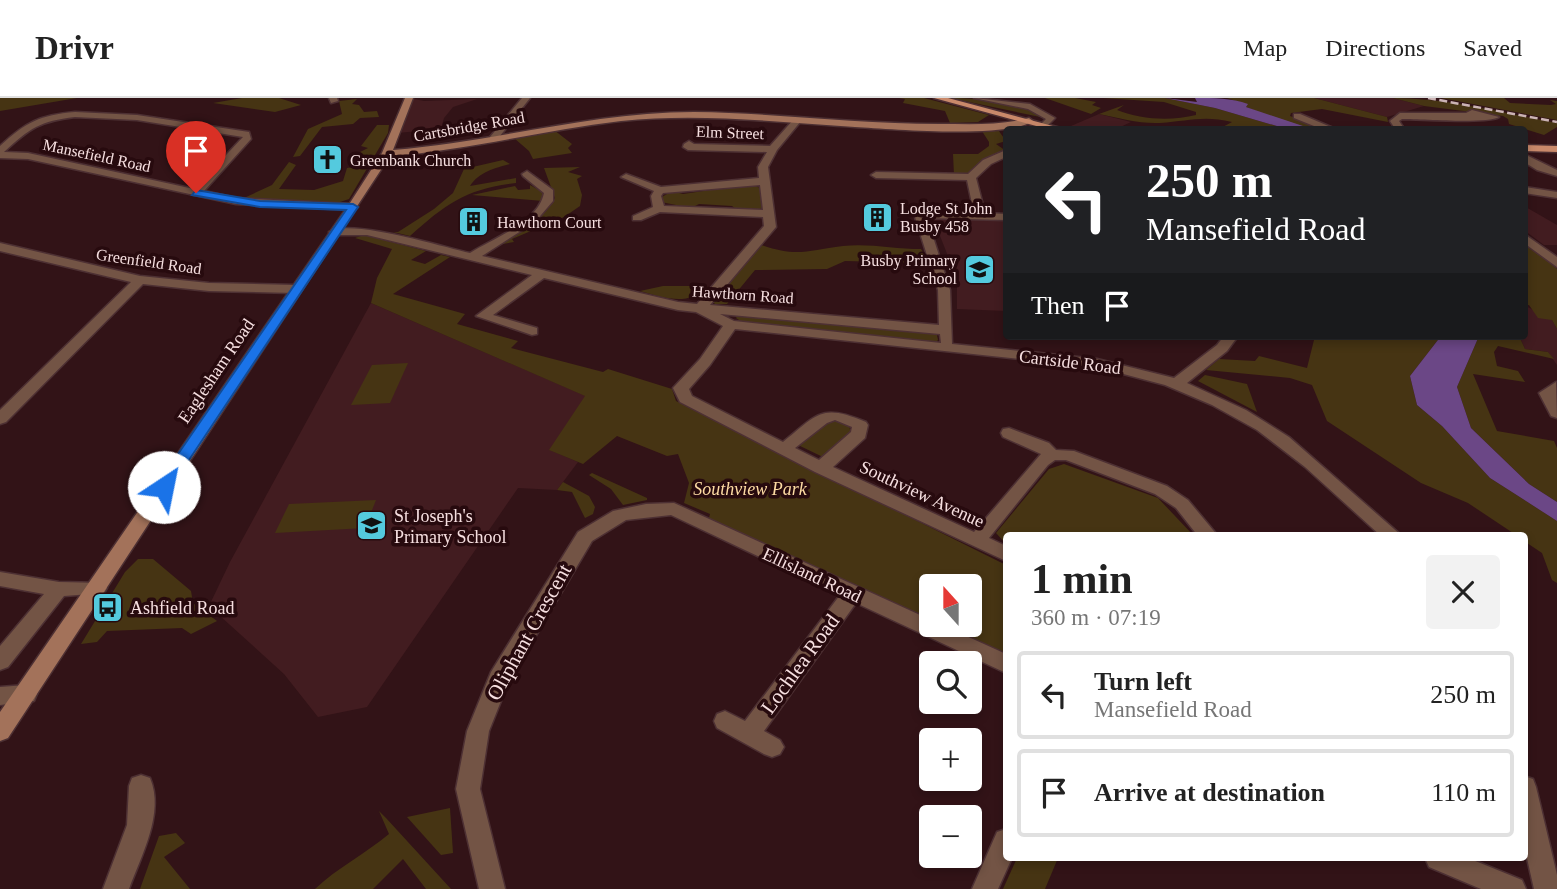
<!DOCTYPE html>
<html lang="en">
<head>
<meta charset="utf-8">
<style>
	:root { --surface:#fff; --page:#f2f2f2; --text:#222; --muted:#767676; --line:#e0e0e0 }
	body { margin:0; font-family:"Times New Roman",serif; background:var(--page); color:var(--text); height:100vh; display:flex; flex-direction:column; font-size:26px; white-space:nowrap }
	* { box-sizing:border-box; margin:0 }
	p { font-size:23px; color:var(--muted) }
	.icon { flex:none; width:38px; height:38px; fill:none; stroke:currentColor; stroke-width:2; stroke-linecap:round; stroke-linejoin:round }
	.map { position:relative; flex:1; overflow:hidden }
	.drawer { position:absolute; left:1003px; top:434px; width:525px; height:329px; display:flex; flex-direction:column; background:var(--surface); border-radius:7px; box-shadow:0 4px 10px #0003 }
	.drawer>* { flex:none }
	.top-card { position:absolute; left:1003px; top:28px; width:525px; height:214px; border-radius:7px; box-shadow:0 4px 10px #0003; background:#202124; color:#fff; overflow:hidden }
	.needle { width:46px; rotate:339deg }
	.buttons { position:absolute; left:919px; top:476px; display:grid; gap:14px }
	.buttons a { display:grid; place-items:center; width:63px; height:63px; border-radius:7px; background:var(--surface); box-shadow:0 4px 10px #0003; font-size:35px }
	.pin { position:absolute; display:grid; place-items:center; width:60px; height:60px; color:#fff; margin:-72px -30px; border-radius:50% 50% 50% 0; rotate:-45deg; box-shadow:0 0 7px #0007 }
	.pin .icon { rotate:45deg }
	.me { position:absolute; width:77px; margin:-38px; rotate:34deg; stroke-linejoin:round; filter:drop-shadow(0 0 5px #0008) }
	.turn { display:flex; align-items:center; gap:24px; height:147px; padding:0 28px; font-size:32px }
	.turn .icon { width:91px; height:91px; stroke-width:2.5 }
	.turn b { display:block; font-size:49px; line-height:60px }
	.then { display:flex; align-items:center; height:66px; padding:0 28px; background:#0003; gap:14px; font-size:26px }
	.round { display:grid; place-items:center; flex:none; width:74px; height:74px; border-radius:7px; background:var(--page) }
	.overview { display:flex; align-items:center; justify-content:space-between; height:119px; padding:0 28px }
	h1 { font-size:42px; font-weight:600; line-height:52px }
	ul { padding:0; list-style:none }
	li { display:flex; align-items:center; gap:21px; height:88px; margin:0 14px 10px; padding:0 14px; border:4px solid var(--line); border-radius:7px }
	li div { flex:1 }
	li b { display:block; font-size:26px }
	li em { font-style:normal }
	header { display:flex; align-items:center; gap:42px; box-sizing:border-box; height:98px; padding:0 35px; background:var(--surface); border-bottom:2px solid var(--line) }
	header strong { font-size:33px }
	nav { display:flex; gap:38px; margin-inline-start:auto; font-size:24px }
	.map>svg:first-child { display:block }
	.built { fill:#421c20 }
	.green { fill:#463413 }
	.water { fill:#6b4786 }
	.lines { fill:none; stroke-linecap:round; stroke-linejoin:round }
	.street-casing { stroke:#4d3033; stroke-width:3 }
	.secondary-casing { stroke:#4d3033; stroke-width:3 }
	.primary-casing { stroke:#4d3033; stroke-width:3 }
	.street { fill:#735445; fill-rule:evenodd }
	.secondary { fill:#a3725a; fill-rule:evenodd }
	.primary { fill:#c9896a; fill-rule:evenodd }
	.rail { stroke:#cbb3b4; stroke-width:2.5; stroke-dasharray:8 3.5; stroke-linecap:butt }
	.route { fill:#1a73e8; stroke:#114b97; stroke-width:2 }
	.labels { text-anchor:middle; stroke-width:7; stroke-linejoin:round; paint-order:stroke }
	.far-street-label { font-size:16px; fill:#f6dfe0; stroke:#270a0e }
	.far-poi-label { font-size:16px; fill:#f6dfe0; stroke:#270a0e; text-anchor:start }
	.street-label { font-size:18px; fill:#f6dfe0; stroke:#270a0e }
	.park-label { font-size:18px; font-style:italic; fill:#fddba3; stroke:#270a0e }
	.poi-label { font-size:18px; fill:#f6dfe0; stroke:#270a0e; text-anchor:start }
	.near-street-label { font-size:21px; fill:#f6dfe0; stroke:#270a0e }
</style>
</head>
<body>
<header>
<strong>Drivr</strong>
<nav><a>Map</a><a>Directions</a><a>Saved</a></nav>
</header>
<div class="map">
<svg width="1557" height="791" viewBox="0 0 1557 791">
	<rect width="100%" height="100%" fill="#321317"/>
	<g class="built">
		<path d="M409,0L424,3L477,1L453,9L444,20L441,31L397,35Z"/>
		<path d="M1314,0H1393L1424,8L1387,19Z"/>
		<path d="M1099,16L1131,24L1116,31H1064Z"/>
		<path d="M1524,108L1557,127V147H1544L1524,132Z"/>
		<path d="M933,120L1006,122V213L957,211V181Z"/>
		<path d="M371,205L586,298L550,352L578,364L557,392L518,390L367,609L318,619L284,576L209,508L230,464Z"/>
		<path d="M1524,207L1552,222L1557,231V267L1548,254L1525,251L1519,238H1524Z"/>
	</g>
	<g class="green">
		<path d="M0,0H77L0,13Z"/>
		<path d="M242,0H279L301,7L275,14L213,5Z"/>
		<path d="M899,0H924L989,17L978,24L950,25L945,13L903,5L905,1Z"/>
		<path d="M950,0C981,0 1018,5 1045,20Z"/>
		<path d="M1045,0H1075L1096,4L1092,7L1101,10L1091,16Z"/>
		<path d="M1103,0H1165L1215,10L1287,31H1219L1232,24C1204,17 1188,23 1160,25C1139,26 1120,20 1099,16L1124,7L1117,12C1141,22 1172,23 1196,17V14L1164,4Z"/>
		<path d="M1227,0H1314L1387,19L1388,24L1322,11L1291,15L1290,18L1327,31C1299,31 1271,19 1244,8L1247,7Z"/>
		<path d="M1393,0C1448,0 1503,15 1557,25V29L1544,37L1509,26L1508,21L1503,18L1424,8Z"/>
		<path d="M1441,0H1504L1510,5L1551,7L1556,6L1550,2L1557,3V22Z"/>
		<path d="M357,1L352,6L359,7L364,14L377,13L379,19L360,20L353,26L322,29L300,58L293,59L308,31L342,16L339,3Z"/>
		<path d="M377,27H389L388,35L349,101L331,107L244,100L272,87L289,64L296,67L279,91L314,92L343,83L347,70L354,69L358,55L368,50L361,48Z"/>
		<path d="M996,29L1006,43L996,46L1006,53L966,76L954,77L953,56H978L989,48V44L980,30Z"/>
		<path d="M554,32L572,46L568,50L572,55L533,61L529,53L514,40Z"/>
		<path d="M503,62L510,66C495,70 479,74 470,88L516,80V85C466,91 447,105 410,138L393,134H398L434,111L453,95L464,71Z"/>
		<path d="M580,69L568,74L582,78L577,81L582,97L580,108L564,119L512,141L514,144L503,146V141C524,130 543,122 555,100L544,70Z"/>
		<path d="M751,86L760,90L762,110C752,115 740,115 732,108L699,106L691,110L661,104L662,99L672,93L683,96Z"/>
		<path d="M530,87L546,96L543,103L472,97L515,88L518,92L530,91Z"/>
		<path d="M364,137L426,153L411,162L425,166L441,157L450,159L393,196L465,216L457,226L518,243L511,250L603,274L608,271L672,291L676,303L1006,467V559L936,527H970V488H931V524L709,420L710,416L684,405L689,385L678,356L667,358L617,338L583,366L549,352L585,298L371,205L377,180L392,151L355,140Z"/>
		<path d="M1524,143L1557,171V231L1552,222L1538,220L1529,207H1524Z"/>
		<path d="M761,147C798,160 808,152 843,148C868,145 895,151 921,151L929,165L845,163L827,171L755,172L727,206H715L711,202Z"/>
		<path d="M663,188H708C688,209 665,200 640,193Z"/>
		<path d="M738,217L931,234L937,237L938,242L935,245L742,224L736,220Z"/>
		<path d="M1315,238H1441L1410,278L1417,307L1442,328L1490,380L1557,423V485L1552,482L1542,455L1524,443V438L1516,437L1468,405L1421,385L1327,323L1312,287L1290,280L1206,272L1219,261L1255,263L1259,258L1307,270Z"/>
		<path d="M1479,238H1519L1525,251L1548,254L1554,261L1498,248L1494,254L1497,268L1518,273L1525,284L1473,276L1497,333L1554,343L1557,350V404L1529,386L1471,330L1457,289Z"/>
		<path d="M408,265L390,305L351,307L372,267Z"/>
		<path d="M1205,277L1247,286L1257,314L1198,283Z"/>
		<path d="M836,321L848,323L851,336L825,360L798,347L825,324Z"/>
		<path d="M1064,366L1158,400L1193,437L1006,438V446L996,435L1049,371Z"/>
		<path d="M592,375L647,400V402L623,407L611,391L589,377Z"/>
		<path d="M563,384L589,398L595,409L593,416L585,420L572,394L557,392Z"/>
		<path d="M376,402L365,430L275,435L289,406Z"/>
		<path d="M138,461H153L191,493L193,505L217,523L191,536L182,530L107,533L97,544L81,546L125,474Z"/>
		<path d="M450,710L453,755L441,757L407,719Z"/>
		<path d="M379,713L386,720L451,791H426L403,761L373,791H315C337,770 365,756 389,736Z"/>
		<path d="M176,735L185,745L164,759L190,791H140L159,738Z"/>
		<path d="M1017,760H1058L1045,791H1003Z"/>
	</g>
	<g class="water">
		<path d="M1165,0L1197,4L1195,0C1213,0 1232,0 1248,6L1246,9L1312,31H1287L1215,10Z"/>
		<path d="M1441,238H1479L1457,289L1471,330L1529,386L1557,404V423L1490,380L1442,328L1417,307L1410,278Z"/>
	</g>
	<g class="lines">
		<defs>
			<g id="street">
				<path d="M329,0H337L338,3L331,5Z"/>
				<path d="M522,0H530L496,43H490V39Z"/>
				<path d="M974,0L1030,6L1055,20L1045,30L1040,27L1046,21L1028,11Z"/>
				<path d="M1472,12L1499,19C1488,26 1421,21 1402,21L1399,23L1405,32H1396L1390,23L1400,15H1466Z"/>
				<path d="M75,14L137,17L249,34L251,41L204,93L236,100L353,106L358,109L353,112L236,106L28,61L0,60V48C26,24 40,17 75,14ZM75,19L137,22L243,39L194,91L28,55L4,54C30,30 40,23 75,19Z"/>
				<path d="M1294,16H1300L1338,32H1324L1294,20Z"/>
				<path d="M794,21L801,23L777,52L768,69L776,129L710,207L939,227L938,192L914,116L920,113L974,115L967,82L876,80L871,77L876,74L968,76L983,62L1006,52V59L991,66L976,80L985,115L1006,116V122L927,120L950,192L952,246L1097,261L1174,280L1217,247L1224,238H1238L1227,253L1187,285L1246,312L1289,339L1402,438H1381L1305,369L1257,332L1212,307L1165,287L1097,269L735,231L710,267L689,291L692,298L783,344C818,316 821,305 866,324L868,327L865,340L833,369L974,434L1041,356L1003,339L1001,335L1003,331L1009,330L1049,345L1056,352L1074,353L1167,388L1188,402L1218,438H1198L1176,410L1155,396L1066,362H1055L1048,367L989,440L1006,448V463L815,374L680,304L673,290L700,261L723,228L696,214L678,212L544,180L493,217L537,230V236L532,237L476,218L532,177L367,137H335L329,134C349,120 443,149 470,155C493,140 538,125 544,95L523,78L522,76L527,73L553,92V103L535,124L482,158L678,204L697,206L764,128L763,119L660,114L641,122H633V118L653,109L651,98L654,93L621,79L626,76L661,89L759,80L758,69L767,54L688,52L683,49L684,46L689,43L694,46L770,48ZM760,87L763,112L664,108L661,98L663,95ZM720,216L940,236L941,245L734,223ZM835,322L852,329L851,334L819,362L795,350L827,325Z"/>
				<path d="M1524,56L1557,72V78L1537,72L1524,64Z"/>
				<path d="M1525,89L1557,94V100L1524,95Z"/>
				<path d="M1524,136L1557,159V169L1524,145Z"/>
				<path d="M0,145L140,178L209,185L295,187L301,191L295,195L209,193L143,186L6,324L0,326V312L131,184L0,153Z"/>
				<path d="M1556,284L1557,320L1551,318L1539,295Z"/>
				<path d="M674,405L931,522V527H942L1006,556V575L856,505L764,633L780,642L784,649L780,656L772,659L764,656L717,630L714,623L717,616L725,613L745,623L840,497L671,417L626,422L592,443L509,583L489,633L480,691L505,791H479L456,691L467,633L491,574L578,434L613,413L646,406Z"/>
				<path d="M0,474L59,484L104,485L107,490L104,495L64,498L8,569L0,572V548L44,496L0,488Z"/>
				<path d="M26,587L34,589L37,596L34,603L0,607V589Z"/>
				<path d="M141,677L150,680C165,715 141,758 129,791H103L127,727L129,688L132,680Z"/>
				<path d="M1524,678L1533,681L1536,689L1557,777V791H1534L1524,747Z"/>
				<path d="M1006,731V760H1012L998,791H972L997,734Z"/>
				<path d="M1425,760H1468L1522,782L1526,791H1481L1429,769Z"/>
			</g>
			<path id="secondary" d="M405,0H413L393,52C494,44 592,14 694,14C776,15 857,26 939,26C969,26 1000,28 1029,20L1033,23C1006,41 891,31 855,29C777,24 699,15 621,23C544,32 468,52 390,58L8,640L0,643V614L348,108L382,55Z"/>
			<g id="primary">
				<path d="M934,0H948L1068,32H1051Z"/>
				<path d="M1524,47L1557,48V54L1524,53Z"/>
			</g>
		</defs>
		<use href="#street" class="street-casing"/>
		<use href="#secondary" class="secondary-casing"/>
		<use href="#primary" class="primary-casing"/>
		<use href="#street" class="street"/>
		<use href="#secondary" class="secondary"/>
		<use href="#primary" class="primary"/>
		<path class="rail" d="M1428,0L1557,24"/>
	</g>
	<path class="route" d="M196,92L260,103L353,106L358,109L169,392H158V385L346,112L260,109L192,97Z"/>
	<defs>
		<symbol id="church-square" viewBox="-11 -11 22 22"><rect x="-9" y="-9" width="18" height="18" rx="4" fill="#54cade" stroke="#270a0e"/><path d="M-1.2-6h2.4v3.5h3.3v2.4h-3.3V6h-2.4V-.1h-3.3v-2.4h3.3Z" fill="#111"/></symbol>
		<symbol id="building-square" viewBox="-11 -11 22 22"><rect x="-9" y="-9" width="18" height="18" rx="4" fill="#54cade" stroke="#270a0e"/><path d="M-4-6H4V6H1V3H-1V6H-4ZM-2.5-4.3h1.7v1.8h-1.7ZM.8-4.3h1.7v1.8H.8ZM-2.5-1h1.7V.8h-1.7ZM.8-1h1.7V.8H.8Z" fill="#111"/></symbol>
		<symbol id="school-square" viewBox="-11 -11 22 22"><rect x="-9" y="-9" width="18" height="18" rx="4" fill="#54cade" stroke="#270a0e"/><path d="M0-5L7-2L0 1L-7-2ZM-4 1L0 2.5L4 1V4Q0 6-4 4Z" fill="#111"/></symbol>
		<symbol id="bus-square" viewBox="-11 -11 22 22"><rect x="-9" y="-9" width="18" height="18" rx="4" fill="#54cade" stroke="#270a0e"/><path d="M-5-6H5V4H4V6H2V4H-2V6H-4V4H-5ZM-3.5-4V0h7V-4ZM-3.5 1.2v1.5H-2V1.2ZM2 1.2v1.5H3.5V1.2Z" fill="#111"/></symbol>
	</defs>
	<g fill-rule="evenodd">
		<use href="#church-square" x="310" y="44" width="35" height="35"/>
		<use href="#building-square" x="860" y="102" width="35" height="35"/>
		<use href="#building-square" x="456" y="106" width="35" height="35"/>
		<use href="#school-square" x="962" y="154" width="35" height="35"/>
		<use href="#school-square" x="354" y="410" width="35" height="35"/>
		<use href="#bus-square" x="90" y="492" width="35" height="35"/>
	</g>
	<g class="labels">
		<g class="far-street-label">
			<text transform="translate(469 28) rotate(-10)" y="6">Cartsbridge Road</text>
			<text transform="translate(730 34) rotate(2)" y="6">Elm Street</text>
			<text transform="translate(97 57) rotate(12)" y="6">Mansefield Road</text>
			<text transform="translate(149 163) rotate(8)" y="6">Greenfield Road</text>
			<text transform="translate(743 196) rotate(4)" y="6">Hawthorn Road</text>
		</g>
		<g class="far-poi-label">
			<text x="350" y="68">Greenbank Church</text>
			<text x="900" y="116">Lodge St John<tspan x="900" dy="18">Busby 458</tspan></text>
			<text x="497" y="130">Hawthorn Court</text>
			<text x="957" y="168" text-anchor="end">Busby Primary<tspan x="957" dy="18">School</tspan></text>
		</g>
		<g class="street-label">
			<text transform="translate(1070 264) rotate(7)" y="6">Cartside Road</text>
			<text transform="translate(216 273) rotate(-56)" y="6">Eaglesham Road</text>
			<text transform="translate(922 396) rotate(25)" y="6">Southview Avenue</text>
			<text transform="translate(812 477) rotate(25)" y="6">Ellisland Road</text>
		</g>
		<g class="park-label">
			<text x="750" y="397">Southview Park</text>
		</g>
		<g class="poi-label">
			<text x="394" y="424">St Joseph's<tspan x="394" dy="21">Primary School</tspan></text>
			<text x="130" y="516">Ashfield Road</text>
		</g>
		<g class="near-street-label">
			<text transform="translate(529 534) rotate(-61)" y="7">Oliphant Crescent</text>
			<text transform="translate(800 566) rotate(-54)" y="7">Lochlea Road</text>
		</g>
	</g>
</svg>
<div class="buttons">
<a><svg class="needle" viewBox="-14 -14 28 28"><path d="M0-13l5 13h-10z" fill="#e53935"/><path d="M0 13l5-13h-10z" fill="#767676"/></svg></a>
<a><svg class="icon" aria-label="search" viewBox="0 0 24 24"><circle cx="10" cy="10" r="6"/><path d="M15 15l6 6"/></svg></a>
<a>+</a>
<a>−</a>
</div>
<div class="pin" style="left:196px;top:95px;background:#d93025"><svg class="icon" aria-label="arrive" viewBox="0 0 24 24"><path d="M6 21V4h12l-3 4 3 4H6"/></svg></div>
<svg class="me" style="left:164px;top:389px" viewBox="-20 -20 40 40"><circle r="19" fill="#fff"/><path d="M0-13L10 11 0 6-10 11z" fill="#1a73e8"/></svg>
<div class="top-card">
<div class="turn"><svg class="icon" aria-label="left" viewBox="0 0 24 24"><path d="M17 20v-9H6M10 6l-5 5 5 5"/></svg><div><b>250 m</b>Mansefield Road</div></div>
<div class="then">Then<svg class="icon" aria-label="arrive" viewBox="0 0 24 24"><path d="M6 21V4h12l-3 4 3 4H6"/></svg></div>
</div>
<section class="drawer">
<div class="overview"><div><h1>1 min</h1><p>360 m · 07:19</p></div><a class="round"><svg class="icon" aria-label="close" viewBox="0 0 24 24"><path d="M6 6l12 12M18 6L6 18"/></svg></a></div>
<ul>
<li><svg class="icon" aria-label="left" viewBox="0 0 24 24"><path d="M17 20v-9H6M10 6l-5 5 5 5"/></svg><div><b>Turn left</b><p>Mansefield Road</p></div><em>250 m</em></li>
<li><svg class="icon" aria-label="arrive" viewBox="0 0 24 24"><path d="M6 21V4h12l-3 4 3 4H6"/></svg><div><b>Arrive at destination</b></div><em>110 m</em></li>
</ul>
</section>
</div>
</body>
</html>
